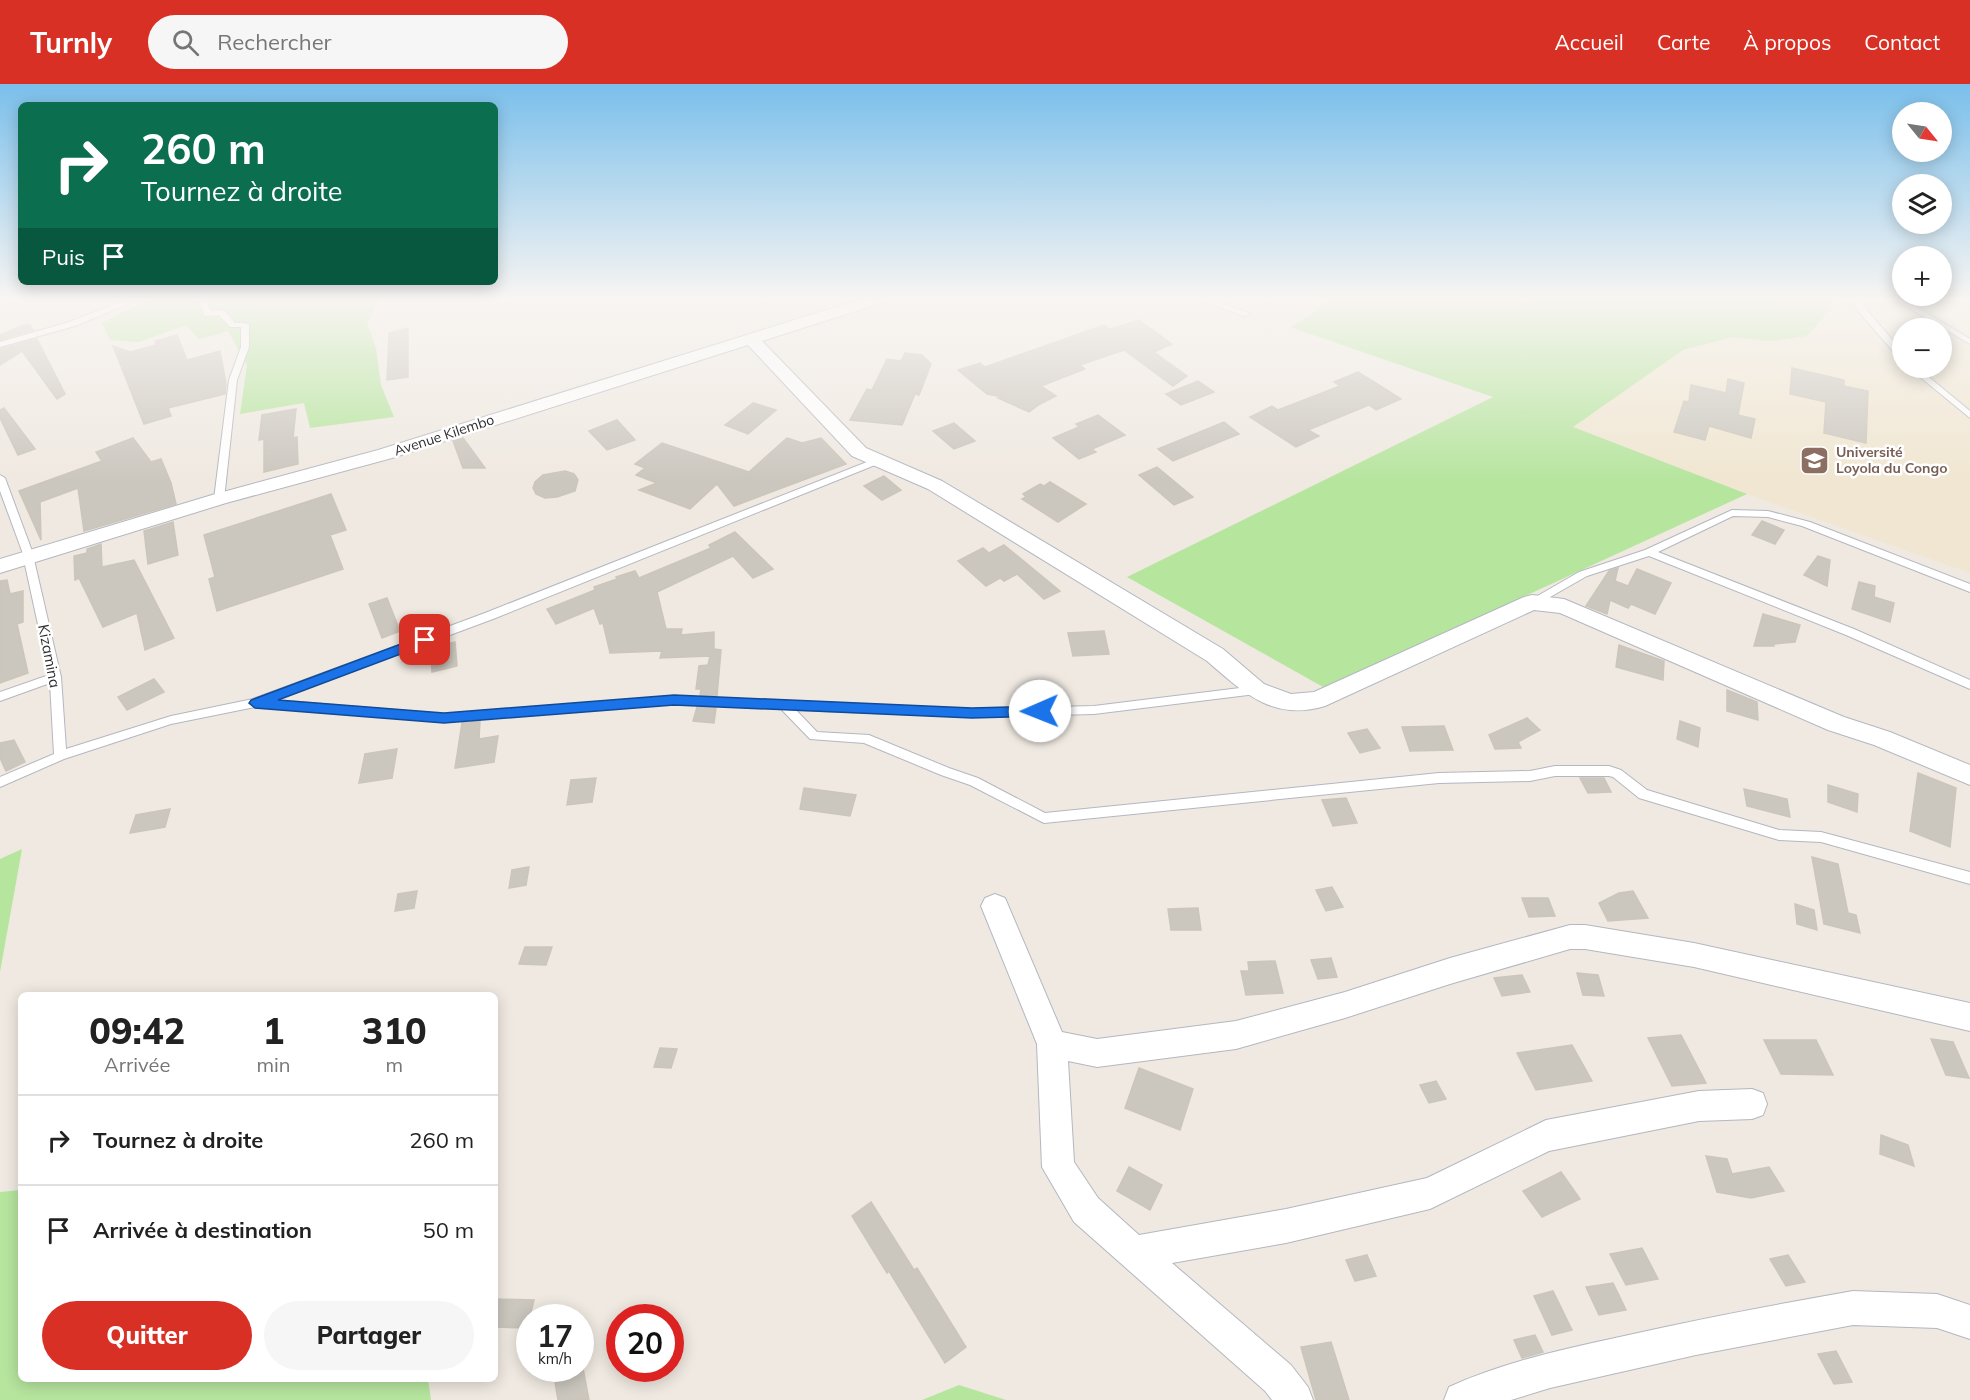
<!DOCTYPE html>
<html lang="fr">
<head>
<meta charset="utf-8">
<style>
	:root { --surface:#fff; --page:#f6f6f6; --text:#222; --muted:#767676; --line:#e0e0e0; --accent:#d93025 }
	body { margin:0; font-family:Mulish,sans-serif; background:var(--page); color:var(--text); height:100vh; display:flex; flex-direction:column; font-size:22px; white-space:nowrap }
	* { box-sizing:border-box; margin:0 }
	p { font-size:20px; color:var(--muted) }
	.icon { flex:none; width:33px; height:33px; fill:none; stroke:currentColor; stroke-width:2; stroke-linecap:round; stroke-linejoin:round }
	.map { position:relative; flex:1; overflow:hidden }
	.sheet { position:absolute; left:18px; top:908px; width:480px; height:390px; display:flex; flex-direction:column; background:var(--surface); border-radius:9px; box-shadow:0 3px 15px #0003 }
	.sheet>* { flex:none }
	.hud { position:absolute; left:18px; top:18px; width:480px; height:183px; border-radius:9px; box-shadow:0 3px 15px #0003; background:#0b6e4f; color:#fff; overflow:hidden }
	.needle { width:39px; rotate:120deg }
	.controls { position:absolute; left:1892px; top:18px; display:grid; gap:12px }
	.controls a { display:grid; place-items:center; width:60px; height:60px; border-radius:50%; background:var(--surface); box-shadow:0 3px 15px #0003; font-size:30px }
	.speed { position:absolute; left:516px; top:1220px; display:flex; gap:12px; font-size:30px; font-weight:700; text-align:center }
	.speed>* { display:grid; place-content:center; width:78px; height:78px; border-radius:50%; background:var(--surface); box-shadow:0 3px 15px #0003; line-height:1 }
	.speed small { font-size:15px; font-weight:400 }
	.speed .limit { border:9px solid #d22; background:#fff; color:#111 }
	.pin { position:absolute; display:grid; place-items:center; width:51px; height:51px; color:#fff; margin:-26px; border-radius:12px; box-shadow:0 3px 9px #0006 }
	.me { position:absolute; width:66px; margin:-33px; rotate:269deg; stroke-linejoin:round; filter:drop-shadow(0 0 4px #0008) }
	.turn { display:flex; align-items:center; gap:21px; height:126px; padding:0 24px; font-size:27px }
	.turn .icon { width:78px; height:78px; stroke-width:2.5 }
	.turn b { display:block; font-size:42px; line-height:51px }
	.then { display:flex; align-items:center; height:57px; padding:0 24px; background:#0003; gap:12px; font-size:22px }
	.eta { display:flex; justify-content:space-evenly; align-items:center; height:102px; text-align:center }
	.eta b { font-size:36px; font-weight:800; line-height:42px }
	.button { display:flex; gap:12px; margin-top:auto; padding:12px 24px }
	.button a { flex:1; height:69px; border-radius:36px; background:var(--accent); color:#fff; font-size:24px; font-weight:800; line-height:69px; text-align:center }
	.button a+a { background:var(--page); color:var(--text) }
	ul { padding:0; list-style:none }
	li { display:flex; align-items:center; gap:18px; height:90px; padding:0 24px; border-top:2px solid var(--line) }
	li div { flex:1 }
	li b { display:block; font-size:22px }
	li em { font-style:normal }
	header { display:flex; align-items:center; gap:36px; box-sizing:border-box; height:84px; padding:0 30px; background:var(--accent); color:#fff }
	header strong { font-size:28px }
	nav { display:flex; gap:33px; margin-inline-start:auto; font-size:21px }
	.search { width:420px; height:54px; background:var(--page); display:flex; align-items:center; gap:15px; box-sizing:border-box; padding:0 21px; border-radius:33px; color:var(--muted); font-size:22px }
	.map>svg:first-child { display:block }
	.education { fill:#f0e6d1; fill-rule:evenodd }
	.green { fill:#b6e59e }
	.building { fill:#cbc7bf; stroke:#cbc5ba; stroke-width:1.5 }
	.lines { fill:none; stroke-linecap:round; stroke-linejoin:round }
	.lane-casing { stroke:#b4b7c1; stroke-width:2 }
	.street-casing { stroke:#b4b7c1; stroke-width:2 }
	.lane { fill:#fff; fill-rule:evenodd }
	.street { fill:#fff; fill-rule:evenodd }
	.route { fill:#1a73e8; stroke:#114b97; stroke-width:1.5 }
	.labels { text-anchor:middle; stroke-width:5; stroke-linejoin:round; paint-order:stroke }
	.far-street-label { font-size:14px; fill:#2e2e2e; stroke:#fff }
	.far-education-label { font-size:14px; font-weight:bold; fill:#785e54; stroke:#fff; text-anchor:start }
	.street-label { font-size:15px; fill:#2e2e2e; stroke:#fff }
</style>
</head>
<body>
<header>
<strong>Turnly</strong>
<div class="search"><svg class="icon" aria-label="search" viewBox="0 0 24 24"><circle cx="10" cy="10" r="6"/><path d="M15 15l6 6"/></svg>Rechercher</div>
<nav><a>Accueil</a><a>Carte</a><a>À propos</a><a>Contact</a></nav>
</header>
<div class="map">
<svg width="1970" height="1316" viewBox="0 0 1970 1316">
	<rect width="100%" height="100%" fill="#efe9e1"/>
	<path class="education" d="M1732,213H1970V489L1747,410L1572,343ZM1902,244H1941V284H1902Z"/>
	<g class="green">
		<path d="M153,213H381L367,239L376,264L381,301L394,333L310,344L304,319L240,330L247,281L228,247L199,255L186,241L139,258L110,256L102,239Z"/>
		<path d="M1330,213H1838L1824,233L1807,252L1770,257L1732,253L1683,266L1573,343L1747,410L1325,604L1127,493L1493,313L1290,243L1310,232Z"/>
		<path d="M22,765L0,888V775Z"/>
		<path d="M21,1106V1294L428,1295L431,1316H0V1108Z"/>
		<path d="M959,1301L1006,1316H922Z"/>
	</g>
	<g class="building">
		<path d="M1139,236L1172,260L1154,268L1187,292L1173,302L1124,266L1080,281L1085,285L1041,302L1056,312L1040,320L1029,328L998,314L1003,313L987,310L958,286L980,279L985,283L1104,241L1110,245Z"/>
		<path d="M24,241H30L33,246L0,256V251Z"/>
		<path d="M408,244V293L387,296L389,249Z"/>
		<path d="M177,251L187,276L220,267L226,300L225,310L168,324L171,332L144,340L113,262L130,268L156,261L155,257Z"/>
		<path d="M37,255L65,310L57,315L22,267L0,281V265Z"/>
		<path d="M905,269L922,271L931,280L919,311L915,310L902,341L850,336L867,305L872,306L887,275L901,277Z"/>
		<path d="M1792,284L1844,296V302L1868,307L1866,359L1824,349L1826,318L1790,310Z"/>
		<path d="M1358,288L1401,315L1376,326L1369,321L1308,346L1319,352L1296,363L1250,333L1272,322L1278,326L1340,302L1334,298Z"/>
		<path d="M1728,295L1744,299L1738,331L1755,335L1751,354L1709,342L1705,356L1674,348L1684,317L1689,318L1691,301L1726,309Z"/>
		<path d="M1198,297L1214,308L1181,321L1166,310Z"/>
		<path d="M753,319L776,326L748,350L725,341Z"/>
		<path d="M4,324L35,365L18,371L0,334V326Z"/>
		<path d="M296,325L293,354L297,353L298,380L264,388V355L259,356L262,331Z"/>
		<path d="M1098,331L1125,351L1092,365L1096,368L1079,375L1053,354L1079,343L1076,340Z"/>
		<path d="M617,336L635,356L607,366L589,347Z"/>
		<path d="M1224,338L1239,350L1173,377L1158,365Z"/>
		<path d="M954,339L975,357L954,365L933,347Z"/>
		<path d="M133,354L151,378L161,375L171,399L176,420L84,447L78,404L40,418L41,456L19,407L102,377L96,368Z"/>
		<path d="M463,354L485,384H463L453,357Z"/>
		<path d="M787,354L802,359L821,354L846,380L734,422L717,400L690,425L639,406L657,399L636,391L645,384L635,380L662,359L749,388Z"/>
		<path d="M1157,383L1193,413L1174,421L1139,391Z"/>
		<path d="M565,387L574,390L578,396L575,407L557,413L545,414L536,410L533,404L535,398L543,391Z"/>
		<path d="M884,392L901,406L882,416L864,402Z"/>
		<path d="M1050,398L1086,420L1058,438L1022,415L1026,413L1023,410L1040,400L1044,402Z"/>
		<path d="M331,410L346,446L330,451L343,485L217,527L209,495L215,493L204,451Z"/>
		<path d="M1762,437L1784,446L1775,460L1752,451Z"/>
		<path d="M173,438L178,471L148,480L144,447Z"/>
		<path d="M735,448L773,485L753,494L733,472L657,508L666,545H682L681,551L714,548V565L721,566L717,612L700,611L701,605H696L699,582L708,581L710,572L660,574L662,567L610,569L603,539L600,540L594,524L556,540L547,525L595,506L594,503L617,495L616,493L635,487L639,494L711,464L709,461Z"/>
		<path d="M101,460L102,483L134,476L174,554L145,566L137,529L103,543L79,494L75,496L74,472L87,469V465Z"/>
		<path d="M1004,461L1015,470L1060,507L1044,515L1017,490L1004,497L1000,494L986,502L958,477L983,464L989,469Z"/>
		<path d="M1818,472L1830,476L1827,502L1804,491Z"/>
		<path d="M1618,484L1615,497L1628,502L1637,485L1671,499L1655,530L1631,520L1628,524L1610,516L1607,530L1586,522L1609,487Z"/>
		<path d="M7,496L10,510L23,507V538L17,540L28,589L0,599V497Z"/>
		<path d="M1859,498L1875,502L1874,513L1894,519L1890,538L1852,525Z"/>
		<path d="M387,514L400,547L382,554L369,520Z"/>
		<path d="M1763,530L1800,541L1795,558L1774,560V562H1754Z"/>
		<path d="M1104,547L1109,570L1073,572L1068,549Z"/>
		<path d="M455,558L457,582L432,588L431,564Z"/>
		<path d="M1619,561L1664,577L1663,596L1616,583Z"/>
		<path d="M154,595L164,608L127,626L118,613Z"/>
		<path d="M1727,606L1757,618L1758,636L1727,627Z"/>
		<path d="M697,623L716,624L714,639L693,637Z"/>
		<path d="M1527,634L1540,646L1518,658L1521,664L1495,665L1489,651Z"/>
		<path d="M480,637L479,655L498,652L494,678L455,684L462,639Z"/>
		<path d="M1680,637L1700,644L1698,663L1677,655Z"/>
		<path d="M1444,642L1453,666L1410,667L1402,643Z"/>
		<path d="M1367,645L1380,664L1360,669L1348,649Z"/>
		<path d="M14,656L25,678L6,687L0,674V659Z"/>
		<path d="M397,665L392,694L359,699L365,670Z"/>
		<path d="M1918,689L1956,704L1950,763L1910,747Z"/>
		<path d="M596,694L592,718L567,721L571,696Z"/>
		<path d="M1580,694H1604L1611,708L1588,709Z"/>
		<path d="M1828,701L1858,710L1857,728L1828,718Z"/>
		<path d="M804,704L856,711L850,732L800,725Z"/>
		<path d="M1744,705L1787,715L1790,733L1747,722Z"/>
		<path d="M1346,714L1357,739L1333,742L1322,716Z"/>
		<path d="M170,725L165,743L130,749L136,731Z"/>
		<path d="M1812,773L1838,780L1848,829L1856,831L1860,849L1824,840Z"/>
		<path d="M529,783L526,801L509,804L512,786Z"/>
		<path d="M1332,803L1343,823L1326,827L1316,806Z"/>
		<path d="M417,807L414,824L395,827L398,810Z"/>
		<path d="M1633,807L1648,834L1608,837L1599,819L1619,809Z"/>
		<path d="M1522,814H1548L1555,832L1529,833Z"/>
		<path d="M1795,820L1814,826L1817,846L1797,840Z"/>
		<path d="M1198,824L1201,846H1171L1168,825Z"/>
		<path d="M525,863H552L546,881L519,880Z"/>
		<path d="M1331,874L1337,893L1318,895L1311,876Z"/>
		<path d="M1275,877L1283,909L1246,911L1241,887H1249L1248,878Z"/>
		<path d="M1577,889L1598,891L1604,912L1583,911Z"/>
		<path d="M1522,891L1530,908L1502,912L1494,894Z"/>
		<path d="M1681,951L1706,999L1672,1002L1648,954Z"/>
		<path d="M1931,955L1953,958L1969,994L1946,991Z"/>
		<path d="M1764,956H1816L1833,991L1781,990Z"/>
		<path d="M1572,961L1592,997L1536,1006L1517,969Z"/>
		<path d="M660,964L677,965L671,984L654,983Z"/>
		<path d="M1139,984L1193,1005L1180,1046L1125,1024Z"/>
		<path d="M1436,997L1446,1015L1429,1019L1420,1001Z"/>
		<path d="M1881,1051L1908,1061L1914,1082L1880,1070Z"/>
		<path d="M1706,1072L1727,1075L1732,1090L1769,1083L1784,1107L1751,1114L1717,1108Z"/>
		<path d="M1129,1083L1162,1101L1150,1126L1117,1107Z"/>
		<path d="M1561,1088L1580,1115L1542,1133L1523,1107Z"/>
		<path d="M871,1118L914,1186L917,1184L966,1263L945,1279L889,1187L887,1189L852,1132Z"/>
		<path d="M1642,1164L1658,1195L1626,1201L1610,1170Z"/>
		<path d="M1367,1171L1376,1192L1355,1197L1346,1176Z"/>
		<path d="M1788,1171L1805,1198L1786,1202L1770,1175Z"/>
		<path d="M1613,1199L1626,1226L1599,1231L1586,1203Z"/>
		<path d="M1553,1207L1572,1246L1552,1251L1534,1212Z"/>
		<path d="M495,1215L534,1216L527,1244L495,1243Z"/>
		<path d="M1535,1251L1543,1268L1522,1274L1514,1256Z"/>
		<path d="M1331,1258L1349,1316H1316L1301,1263Z"/>
		<path d="M1836,1267L1852,1298L1834,1300L1818,1270Z"/>
		<path d="M582,1279L589,1316H558L554,1292L572,1284H580Z"/>
	</g>
	<g class="lines">
		<defs>
			<g id="lane">
				<path d="M133,213H145L75,242L0,263V258L69,238Z"/>
				<path d="M197,213H205L211,227L224,226L235,239H245L249,241V263L237,296L224,415L219,418L214,415L229,296L241,263V243H230L219,231L205,232Z"/>
				<path d="M1192,213H1204L1251,230L1244,232Z"/>
				<path d="M1852,213H1860L1865,224L1902,267V275L1899,274L1858,227Z"/>
				<path d="M1890,213H1900L1970,255V260Z"/>
				<path d="M1909,284H1918L1970,327V334Z"/>
				<path d="M877,374L882,377L880,379L493,535L275,616L444,630L674,612L972,625L1094,622L1256,602L1262,606L1256,610L1094,630L972,633L796,626L817,648L869,651L949,684L978,694L1045,729L1439,689L1530,687L1555,682H1609L1621,686L1647,706L1779,746L1821,748L1970,788V800L1821,758L1779,756L1639,714L1613,693L1609,692H1555L1530,697L1439,699L1044,739L970,701L941,691L864,659L810,655L781,625L674,620L444,638L255,623L171,640L64,675L0,703V693L54,670L50,599L0,617V608L49,591L22,467L0,407V391L5,394L32,467L61,593L66,665L171,632L253,615L485,529Z"/>
				<path d="M1732,426L1768,427L1810,438L1970,500V508L1802,442L1768,433L1733,432L1658,468L1854,545L1970,596V605L1846,551L1649,472L1587,492L1536,521L1532,522L1527,518L1579,488L1645,466Z"/>
			</g>
			<g id="street">
				<path d="M868,213H893L891,216L762,257L866,364L942,397L1223,565L1264,600L1291,610L1314,608L1524,513L1532,511L1564,515L1844,633L1890,648L1970,681V701L1874,661L1828,646L1560,529L1534,526L1325,622C1273,638 1243,608 1207,577L928,405L852,372L748,261L392,374L226,419L0,489V475L212,411L378,366Z"/>
				<path d="M995,810L1005,814L1062,948L1097,955L1236,937L1345,908L1450,874L1570,841H1585L1694,859L1970,919V947L1694,883L1585,865H1570L1450,900L1345,934L1236,965L1097,983L1068,977L1074,1078L1098,1114L1139,1151L1286,1125L1427,1094L1546,1036L1699,1007L1752,1005L1763,1009L1767,1020L1763,1031L1752,1035L1699,1037L1549,1067L1430,1125L1286,1159L1172,1179L1291,1281L1308,1303L1313,1316H1272L1265,1307L1074,1138L1042,1083L1037,960L981,822L985,814Z"/>
				<path d="M1853,1207L1937,1210L1970,1221V1255L1937,1244L1853,1241L1696,1271L1550,1304L1511,1316H1444L1449,1303C1502,1279 1559,1266 1615,1254C1694,1236 1773,1221 1853,1207Z"/>
			</g>
		</defs>
		<use href="#lane" class="lane-casing"/>
		<use href="#street" class="street-casing"/>
		<use href="#lane" class="lane"/>
		<use href="#street" class="street"/>
	</g>
	<linearGradient id="sky" x2="0" y2="1"><stop stop-color="#7abfeb"/><stop offset="0.54" stop-color="#f8f5f2"/><stop offset="1" stop-color="#f8f5f2" stop-opacity="0"/></linearGradient>
	<rect width="1970" height="397" fill="url(#sky)"/>
	<path class="route" d="M425,551L430,552L431,556L430,559L278,616L444,629L674,611L972,624L1040,622L1047,627L1040,632L972,634L674,621L444,639L255,624L249,619L251,616Z"/>
	<defs>
		<symbol id="university-square" viewBox="-11 -11 22 22"><rect x="-9" y="-9" width="18" height="18" rx="4" fill="#8d6e63" stroke="#fff"/><path d="M0-5L7-2L0 1L-7-2ZM-4 1L0 2.5L4 1V4Q0 6-4 4Z" fill="#fff"/></symbol>
	</defs>
	<g fill-rule="evenodd">
		<use href="#university-square" x="1798" y="360" width="33" height="33"/>
	</g>
	<g class="labels">
		<g class="far-street-label">
			<text transform="translate(444 351) rotate(-18)" y="5">Avenue Kilembo</text>
		</g>
		<g class="far-education-label">
			<text x="1836" y="373">Université<tspan x="1836" dy="16">Loyola du Congo</tspan></text>
		</g>
		<g class="street-label">
			<text transform="translate(49 572) rotate(79)" y="5">Kizamina</text>
		</g>
	</g>
</svg>
<div class="controls">
<a><svg class="needle" viewBox="-14 -14 28 28"><path d="M0-13l5 13h-10z" fill="#e53935"/><path d="M0 13l5-13h-10z" fill="#767676"/></svg></a>
<a><svg class="icon" aria-label="layers" viewBox="0 0 24 24"><path d="M12 4l9 5-9 5-9-5zM3 14l9 5 9-5"/></svg></a>
<a>+</a>
<a>−</a>
</div>
<div class="speed"><div>17<small>km/h</small></div><div class="limit">20</div></div>
<div class="pin" style="left:425px;top:556px;background:#d93025"><svg class="icon" aria-label="arrive" viewBox="0 0 24 24"><path d="M6 21V4h12l-3 4 3 4H6"/></svg></div>
<svg class="me" style="left:1040px;top:627px" viewBox="-20 -20 40 40"><circle r="19" fill="#fff"/><path d="M0-13L10 11 0 6-10 11z" fill="#1a73e8"/></svg>
<div class="hud">
<div class="turn"><svg class="icon" aria-label="right" viewBox="0 0 24 24"><path d="M7 20v-9h11M14 6l5 5-5 5"/></svg><div><b>260 m</b>Tournez à droite</div></div>
<div class="then">Puis<svg class="icon" aria-label="arrive" viewBox="0 0 24 24"><path d="M6 21V4h12l-3 4 3 4H6"/></svg></div>
</div>
<section class="sheet">
<div class="eta">
<div><b>09:42</b><p>Arrivée</p></div>
<div><b>1</b><p>min</p></div>
<div><b>310</b><p>m</p></div>
</div>
<ul>
<li><svg class="icon" aria-label="right" viewBox="0 0 24 24"><path d="M7 20v-9h11M14 6l5 5-5 5"/></svg><div><b>Tournez à droite</b></div><em>260 m</em></li>
<li><svg class="icon" aria-label="arrive" viewBox="0 0 24 24"><path d="M6 21V4h12l-3 4 3 4H6"/></svg><div><b>Arrivée à destination</b></div><em>50 m</em></li>
</ul>
<div class="button"><a>Quitter</a><a>Partager</a></div>
</section>
</div>
</body>
</html>
